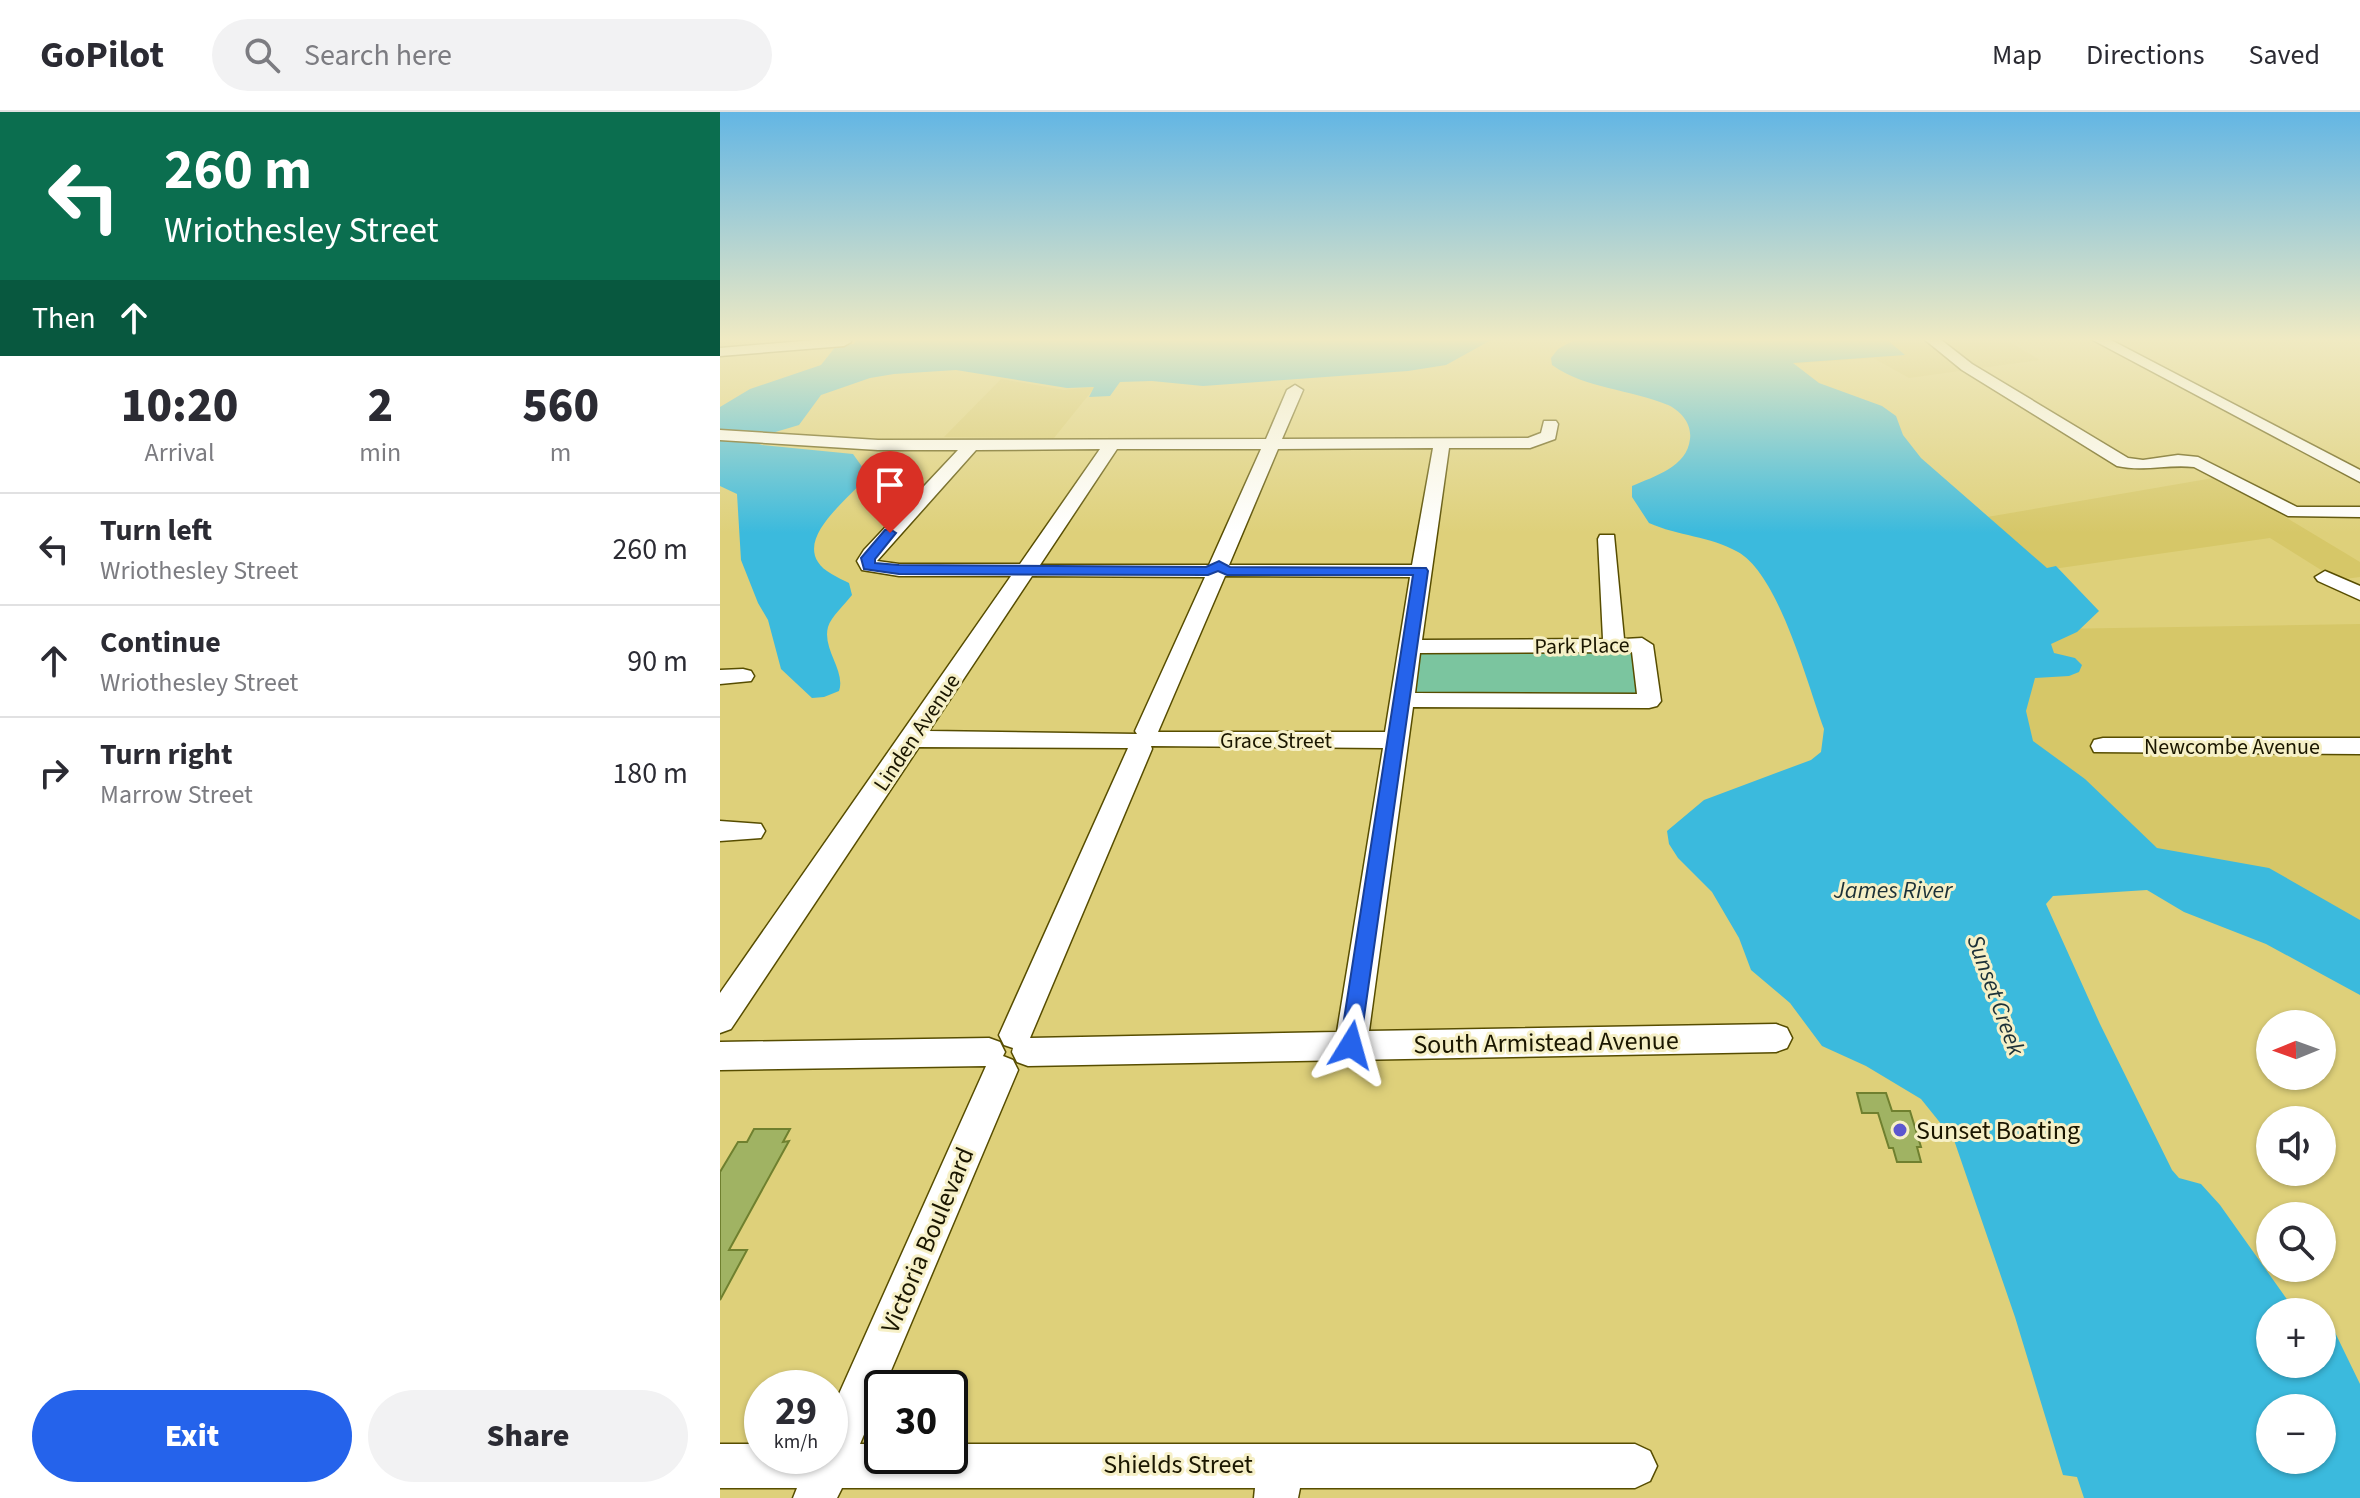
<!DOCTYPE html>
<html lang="en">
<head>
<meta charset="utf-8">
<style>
	:root { --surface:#fff; --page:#f2f2f3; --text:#2b2b33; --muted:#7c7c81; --line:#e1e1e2; --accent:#2563eb }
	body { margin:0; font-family:"Source Sans 3",sans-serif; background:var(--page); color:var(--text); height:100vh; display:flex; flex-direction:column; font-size:30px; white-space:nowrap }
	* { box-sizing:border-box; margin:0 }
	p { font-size:26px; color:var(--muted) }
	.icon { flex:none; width:44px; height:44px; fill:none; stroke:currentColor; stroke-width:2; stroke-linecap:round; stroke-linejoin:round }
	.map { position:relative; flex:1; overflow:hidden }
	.drawer { display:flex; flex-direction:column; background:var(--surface); width:720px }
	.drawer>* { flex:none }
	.hud { background:#0b6e4f; color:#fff; overflow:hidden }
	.needle { width:52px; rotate:269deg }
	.fabs { position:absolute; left:1536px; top:898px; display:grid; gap:16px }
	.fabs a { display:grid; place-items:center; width:80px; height:80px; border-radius:50%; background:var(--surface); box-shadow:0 2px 6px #0004; font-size:40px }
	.speed { position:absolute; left:24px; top:1258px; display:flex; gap:16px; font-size:40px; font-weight:700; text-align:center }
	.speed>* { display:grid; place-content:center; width:104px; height:104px; border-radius:50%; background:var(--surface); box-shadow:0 2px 6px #0004; line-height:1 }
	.speed small { font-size:20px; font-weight:400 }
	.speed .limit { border:4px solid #111; border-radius:12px; background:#fff; color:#111 }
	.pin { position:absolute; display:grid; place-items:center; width:68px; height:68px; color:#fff; margin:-82px -34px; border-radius:50% 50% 50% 0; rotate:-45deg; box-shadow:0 0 8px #0007 }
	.pin .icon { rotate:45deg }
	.me { position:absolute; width:88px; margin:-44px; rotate:8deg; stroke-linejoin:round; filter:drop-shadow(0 0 6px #0008) }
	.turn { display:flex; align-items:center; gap:28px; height:168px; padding:0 32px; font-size:36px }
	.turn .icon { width:104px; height:104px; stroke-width:2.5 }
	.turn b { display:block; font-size:56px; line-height:68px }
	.then { display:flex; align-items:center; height:76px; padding:0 32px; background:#0003; gap:16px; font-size:30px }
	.eta { display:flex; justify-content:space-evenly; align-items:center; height:136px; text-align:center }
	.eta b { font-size:48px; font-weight:800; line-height:56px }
	.button { display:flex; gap:16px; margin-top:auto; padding:16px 32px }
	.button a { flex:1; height:92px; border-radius:48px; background:var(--accent); color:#fff; font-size:32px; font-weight:800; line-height:92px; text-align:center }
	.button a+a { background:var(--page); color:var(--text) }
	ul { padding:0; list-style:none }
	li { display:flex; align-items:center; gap:24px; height:112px; padding:0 32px; border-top:2px solid var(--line) }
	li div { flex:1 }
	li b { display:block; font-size:30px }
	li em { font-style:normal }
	header { display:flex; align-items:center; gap:48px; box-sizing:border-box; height:112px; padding:0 40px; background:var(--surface); border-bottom:2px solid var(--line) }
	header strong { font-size:38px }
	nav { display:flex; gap:44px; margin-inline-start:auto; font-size:28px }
	.search { width:560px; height:72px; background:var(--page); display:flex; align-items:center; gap:20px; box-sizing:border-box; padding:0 28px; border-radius:44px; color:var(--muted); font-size:30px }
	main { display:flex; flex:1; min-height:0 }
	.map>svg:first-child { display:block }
	.built { fill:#d6c768 }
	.green { fill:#7bc59f }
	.water { fill:#3bbadd; fill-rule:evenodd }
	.building { fill:#a0b363; stroke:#6f802f; stroke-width:2 }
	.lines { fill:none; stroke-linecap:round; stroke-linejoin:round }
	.minor-casing { stroke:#574d00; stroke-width:3 }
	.minor { fill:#fff; fill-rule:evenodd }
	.route { fill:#2563eb; stroke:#184099; stroke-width:2 }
	.poi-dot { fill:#5c57cf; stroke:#f6f0c7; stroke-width:3 }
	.labels { text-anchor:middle; stroke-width:6; stroke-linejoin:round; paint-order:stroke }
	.street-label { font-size:22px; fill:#1a1600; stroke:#f6f0c7 }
	.water-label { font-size:24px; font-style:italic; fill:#1c3138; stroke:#f6f0c7 }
	.near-street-label { font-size:26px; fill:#1a1600; stroke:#f6f0c7 }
	.near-poi-label { font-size:26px; fill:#1a1600; stroke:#f6f0c7; text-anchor:start }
</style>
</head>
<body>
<header>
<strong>GoPilot</strong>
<div class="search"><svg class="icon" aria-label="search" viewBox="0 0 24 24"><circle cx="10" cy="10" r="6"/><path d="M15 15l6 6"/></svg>Search here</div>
<nav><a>Map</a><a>Directions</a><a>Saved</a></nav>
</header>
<main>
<section class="drawer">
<div class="hud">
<div class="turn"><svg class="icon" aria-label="left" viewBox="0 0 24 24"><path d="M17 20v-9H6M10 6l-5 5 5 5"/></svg><div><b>260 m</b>Wriothesley Street</div></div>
<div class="then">Then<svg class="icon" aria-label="ahead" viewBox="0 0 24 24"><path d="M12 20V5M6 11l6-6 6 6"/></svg></div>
</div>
<div class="eta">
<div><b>10:20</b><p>Arrival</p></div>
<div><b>2</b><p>min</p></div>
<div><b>560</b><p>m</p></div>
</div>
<ul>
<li><svg class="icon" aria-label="left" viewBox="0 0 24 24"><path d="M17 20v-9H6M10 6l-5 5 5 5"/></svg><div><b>Turn left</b><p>Wriothesley Street</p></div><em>260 m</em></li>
<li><svg class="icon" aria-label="ahead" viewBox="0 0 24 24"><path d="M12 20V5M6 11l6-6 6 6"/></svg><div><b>Continue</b><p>Wriothesley Street</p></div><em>90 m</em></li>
<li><svg class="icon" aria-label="right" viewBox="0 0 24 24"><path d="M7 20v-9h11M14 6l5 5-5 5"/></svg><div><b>Turn right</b><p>Marrow Street</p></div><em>180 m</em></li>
</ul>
<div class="button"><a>Exit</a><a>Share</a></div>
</section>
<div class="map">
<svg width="1640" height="1386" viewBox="0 0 1640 1386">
	<rect width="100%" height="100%" fill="#ded07a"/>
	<g class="built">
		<path d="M961,227H1285L1320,248L1189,266L1153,246L1072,252Z"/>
		<path d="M281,267L344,278L375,275L334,326L224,325Z"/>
		<path d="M1499,365L1640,450V465L1617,468L1550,426L1326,458L1267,405Z"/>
		<path d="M1640,512V844L1452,761L1300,620L1307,564L1332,517Z"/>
	</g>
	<path class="green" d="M912,540L918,582L696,583L701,541Z"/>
	<g class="water">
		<path d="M137,227H773L726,253L688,259L483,274L432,269L400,270L390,284L369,285L374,275L347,276L236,258L174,262L150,266L101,283L79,313L28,328L42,333L133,342L148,363C134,383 79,421 98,450C103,459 119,466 129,471L132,483C125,492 111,505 108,515C102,537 126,559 119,579L104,585L92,586L61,557L48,508L38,491L21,448L17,382L0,374V295L30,277L101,253L116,234L134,232Z"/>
		<path d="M856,227H1166L1185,243L1073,251L1099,271L1162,294L1176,304L1183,323L1201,346L1327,456L1336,454L1379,499L1357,520L1331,532L1334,541L1355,546L1362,553L1359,560L1349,564L1315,566L1306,599L1313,629L1365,667L1437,736L1549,756L1640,808V883L1546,832L1464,800L1427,778L1333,784L1326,792L1380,912L1452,1058L1459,1066L1481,1072L1500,1093L1576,1200H1550V1252H1602V1204H1607L1640,1272V1386H1364L1357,1365L1343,1363L1295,1205L1234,1028L1201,987L1146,954L1102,934L1070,891L1031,858L1019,826L992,780L958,746L949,732L947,719L984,688L1091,648L1101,640L1104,617C1087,571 1059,463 1018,440C990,424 958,424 929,411L912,385V374C935,364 967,355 970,327C972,312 961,299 948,293C910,277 866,277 832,253L831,246L838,237ZM1550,1296H1602V1348H1550Z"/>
	</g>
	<g class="building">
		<path d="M1137,981H1166L1172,999H1190L1201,1035H1197L1201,1050H1177L1173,1036H1169L1158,1001H1142Z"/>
		<path d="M34,1017H70L63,1030L69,1029L9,1138H27L0,1188V1060L18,1030H27Z"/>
	</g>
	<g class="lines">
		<defs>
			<g id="minor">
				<path d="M106,227H129L131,230L124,234L0,244V236Z"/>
				<path d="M1204,227H1220L1252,252L1408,346L1423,348L1458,343L1478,345L1577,395H1640V405L1568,404L1474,355C1448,352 1424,360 1397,354L1242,258Z"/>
				<path d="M1371,227H1389L1640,358V370Z"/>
				<path d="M575,273L583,278L562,327L808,326L821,321L824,309H836L838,312L835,327L810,336H729L702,528L883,527L878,427L880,423H894L904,527L922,526L933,533L941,589L937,594L929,596L693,595L649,919L1056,912L1067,916L1072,926L1067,936L1056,940L308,954L297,950L292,940L293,936L284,933L279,923L408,636L199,635L11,917L0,921V881L291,464H179L142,458L137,449L144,438L238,338H158L0,328V318L158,328L546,327L567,278ZM713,336L692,453H509L558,337ZM380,337L300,452H179L157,449L256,338ZM397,337H541L489,453H320ZM312,464L485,465L415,619L417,622L209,619ZM505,464L690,465L665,620H438ZM912,540L917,582L695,581L700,541ZM431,634L663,636L617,920L310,926L432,637Z"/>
				<path d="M1605,459L1640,474V488L1598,469L1595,465Z"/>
				<path d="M23,557L31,559L34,564L31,569L0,572V558Z"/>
				<path d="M1383,626H1640V642L1374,640L1371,634L1374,628Z"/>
				<path d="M0,709L41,712L45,719L41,726L0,729Z"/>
				<path d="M269,926L280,930L285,940L283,944L293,948L298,958L140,1332H162V1344H230V1332H915L930,1339L937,1354L930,1369L915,1376H580L578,1386H534L535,1376H122L117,1386H73L77,1376H0V1332H42V1344H110V1302L266,954L0,958V930Z"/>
			</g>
		</defs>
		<use href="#minor" class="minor-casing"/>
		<use href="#minor" class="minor"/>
	</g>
	<linearGradient id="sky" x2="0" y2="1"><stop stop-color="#63b6e4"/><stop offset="0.54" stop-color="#f0eac3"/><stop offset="1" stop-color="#f0eac3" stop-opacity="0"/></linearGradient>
	<rect width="1640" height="421" fill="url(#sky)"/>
	<path class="route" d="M170,417L176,421L155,447V451L179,453L486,455L499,449L510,455L706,456L708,459L639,940L631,943L623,940L620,933L693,463H507L498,459L488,463L179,462L144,457L141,446L165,418Z"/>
	<circle class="poi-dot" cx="1180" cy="1018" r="8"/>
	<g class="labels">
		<g class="street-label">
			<text transform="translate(862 533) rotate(-1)" y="8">Park Place</text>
			<text transform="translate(196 620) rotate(-56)" y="8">Linden Avenue</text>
			<text x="556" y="636">Grace Street</text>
			<text x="1512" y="642">Newcombe Avenue</text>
		</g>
		<g class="water-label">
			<text x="1173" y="786">James River</text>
			<text transform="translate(1276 883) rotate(70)" y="8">Sunset Creek</text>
		</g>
		<g class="near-street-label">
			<text transform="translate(826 930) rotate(-1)" y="9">South Armistead Avenue</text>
			<text transform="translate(207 1128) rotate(-67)" y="9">Victoria Boulevard</text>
			<text x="458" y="1361">Shields Street</text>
		</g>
		<g class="near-poi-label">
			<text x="1196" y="1027">Sunset Boating</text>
		</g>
	</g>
</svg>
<div class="fabs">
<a><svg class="needle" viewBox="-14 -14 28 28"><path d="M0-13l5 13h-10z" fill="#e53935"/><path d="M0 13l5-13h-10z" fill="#7c7c81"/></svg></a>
<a><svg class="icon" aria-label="sound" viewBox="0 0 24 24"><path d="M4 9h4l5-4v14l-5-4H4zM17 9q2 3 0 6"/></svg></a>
<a><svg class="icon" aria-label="search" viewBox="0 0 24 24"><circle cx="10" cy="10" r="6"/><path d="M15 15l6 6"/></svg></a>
<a>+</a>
<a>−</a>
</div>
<div class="speed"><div>29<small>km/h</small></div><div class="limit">30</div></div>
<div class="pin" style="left:170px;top:421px;background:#d93025"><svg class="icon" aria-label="arrive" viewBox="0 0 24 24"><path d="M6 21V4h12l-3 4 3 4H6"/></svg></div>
<svg class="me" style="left:631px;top:933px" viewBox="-20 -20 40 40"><path d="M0-17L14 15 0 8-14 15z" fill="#2563eb" stroke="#fff" stroke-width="4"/></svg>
</div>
</main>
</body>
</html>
